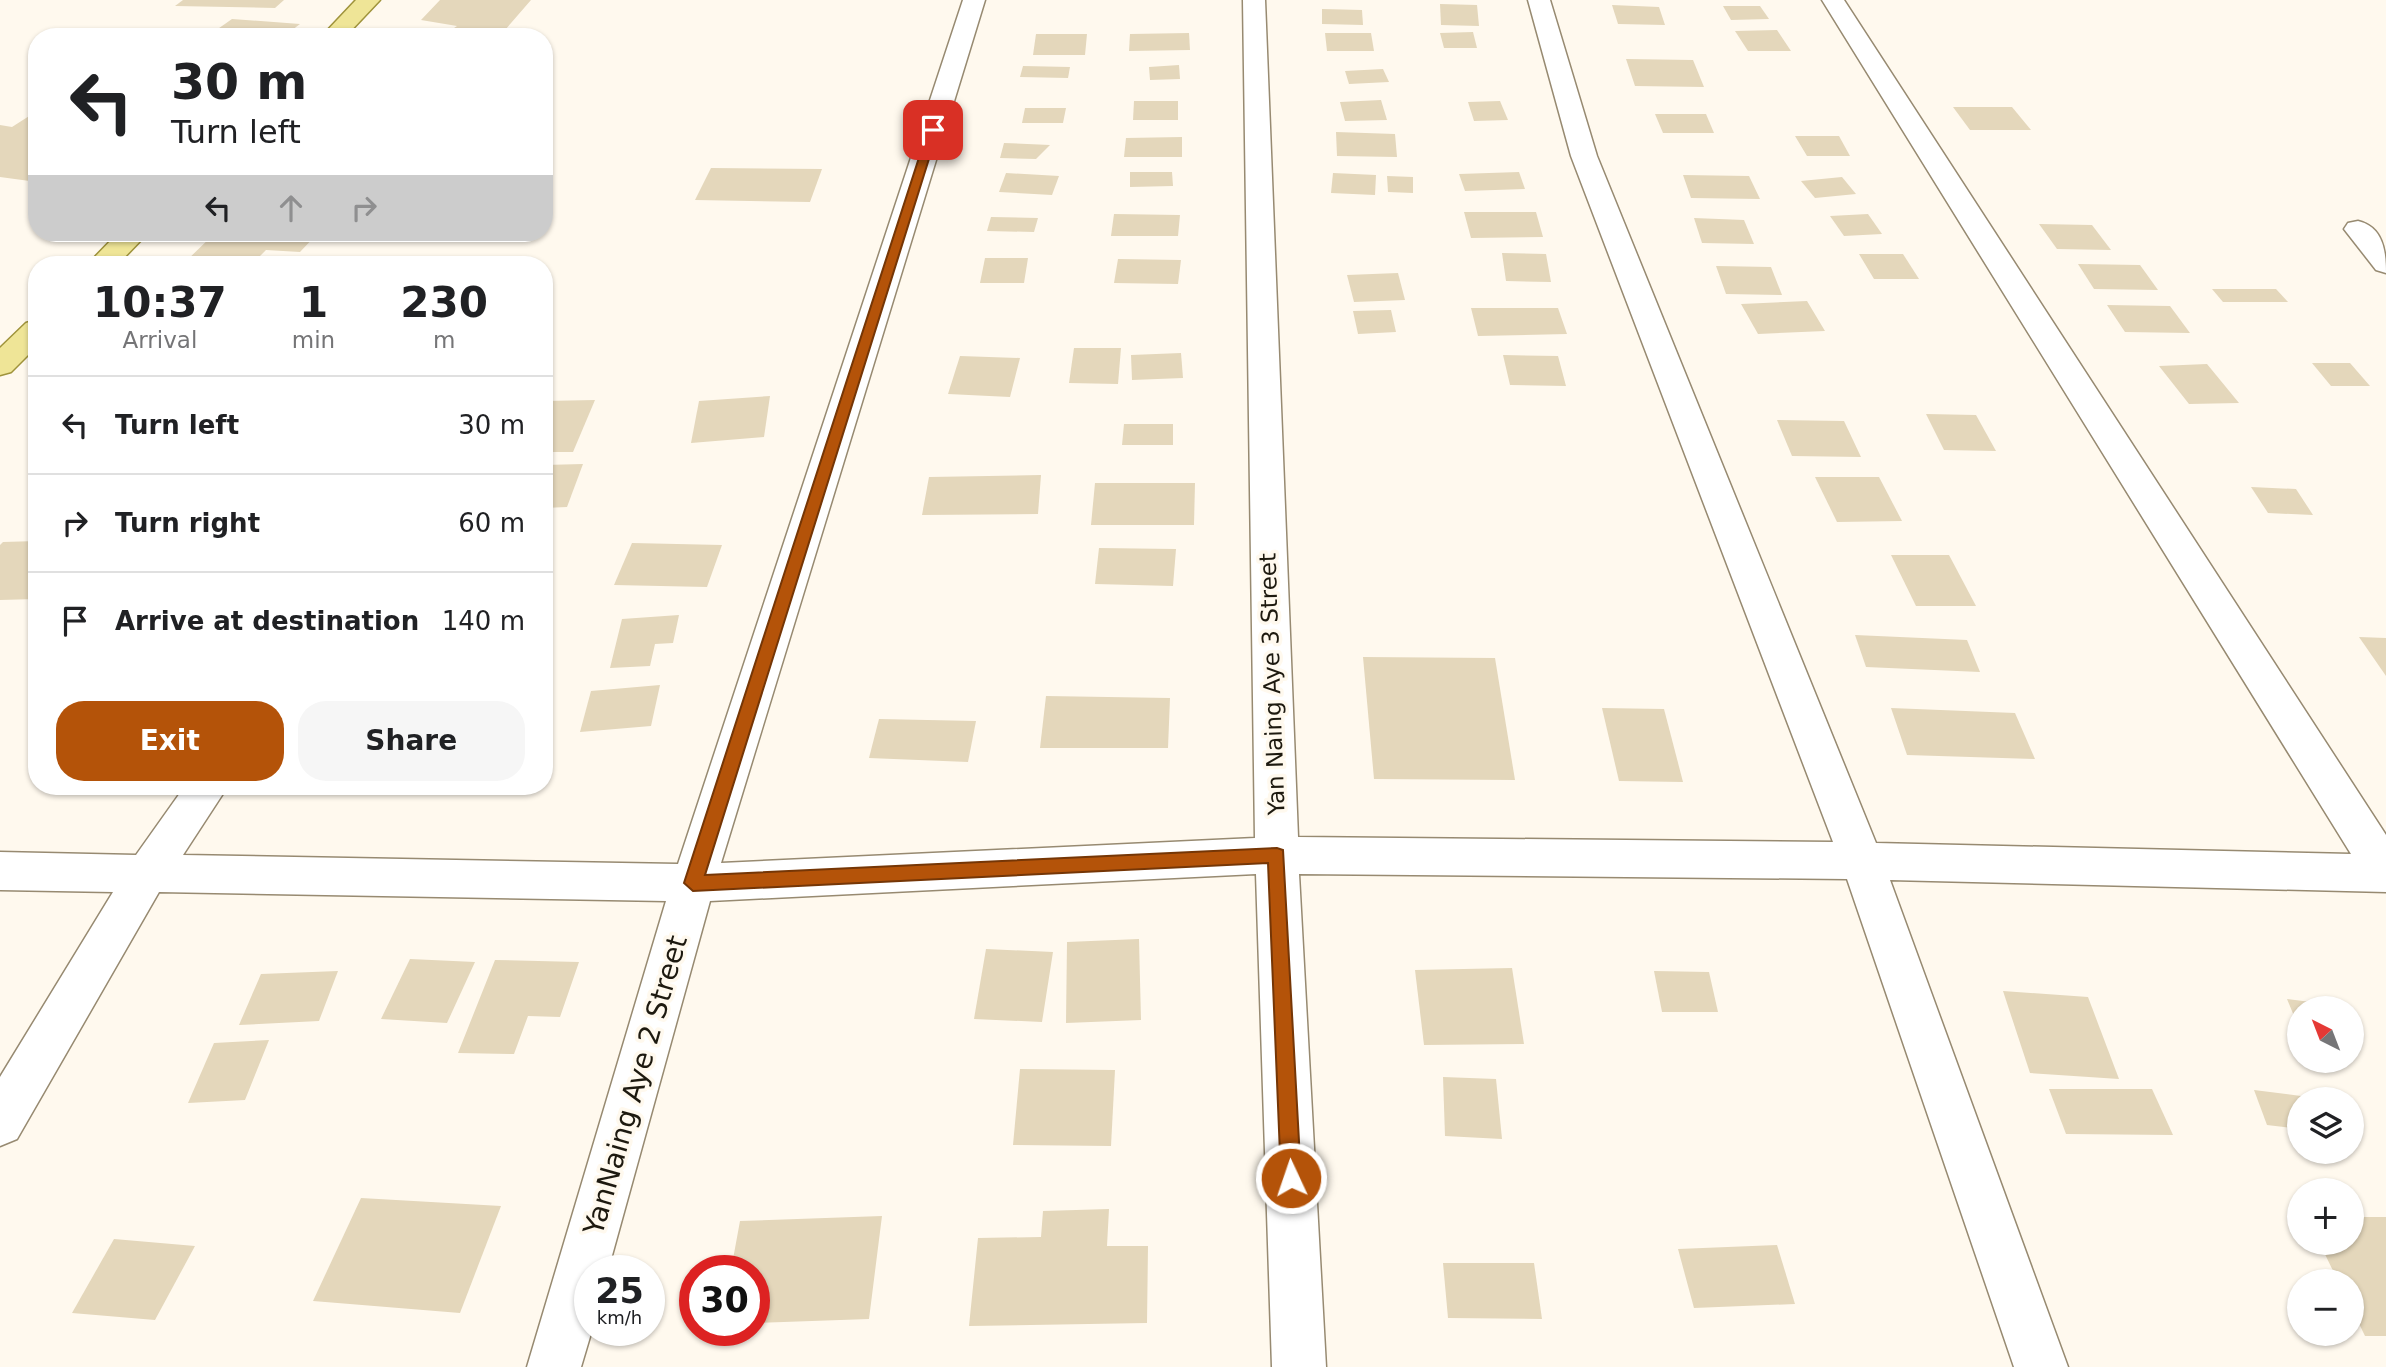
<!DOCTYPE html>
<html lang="en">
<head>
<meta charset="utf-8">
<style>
	:root { --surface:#fff; --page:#f6f6f6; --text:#202124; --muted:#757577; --line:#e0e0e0; --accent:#b45309 }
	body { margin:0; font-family:"DejaVu Sans",sans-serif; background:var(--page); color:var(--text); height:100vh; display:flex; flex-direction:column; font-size:26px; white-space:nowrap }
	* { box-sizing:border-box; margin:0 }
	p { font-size:23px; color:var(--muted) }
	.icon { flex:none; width:38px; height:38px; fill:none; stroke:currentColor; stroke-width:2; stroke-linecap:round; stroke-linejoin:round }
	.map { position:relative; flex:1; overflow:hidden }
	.drawer { position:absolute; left:28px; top:256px; width:525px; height:539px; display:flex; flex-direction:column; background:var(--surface); border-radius:28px; box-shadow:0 2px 5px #0004 }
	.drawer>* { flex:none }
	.top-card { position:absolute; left:28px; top:28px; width:525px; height:214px; border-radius:28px; box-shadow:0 2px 5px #0004; background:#fff; color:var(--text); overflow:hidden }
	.needle { width:46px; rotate:318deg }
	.controls { position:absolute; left:2287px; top:996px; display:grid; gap:14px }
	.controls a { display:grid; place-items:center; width:77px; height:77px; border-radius:50%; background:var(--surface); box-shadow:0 2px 5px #0004; font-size:35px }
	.speed { position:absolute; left:574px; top:1255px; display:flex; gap:14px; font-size:35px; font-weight:700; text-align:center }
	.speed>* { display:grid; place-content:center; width:91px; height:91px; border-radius:50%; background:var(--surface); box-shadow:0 2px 5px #0004; line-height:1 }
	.speed small { font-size:18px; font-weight:400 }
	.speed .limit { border:10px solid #d22; background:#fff; color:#111 }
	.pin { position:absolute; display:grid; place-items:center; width:60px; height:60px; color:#fff; margin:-30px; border-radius:14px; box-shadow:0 4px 10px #0006 }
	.me { position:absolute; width:77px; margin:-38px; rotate:357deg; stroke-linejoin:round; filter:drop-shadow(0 0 5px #0008) }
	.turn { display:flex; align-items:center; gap:24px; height:147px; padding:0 28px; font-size:32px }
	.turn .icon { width:91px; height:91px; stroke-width:2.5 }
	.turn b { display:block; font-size:49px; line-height:60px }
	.lanes { display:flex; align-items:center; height:66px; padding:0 28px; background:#0003; justify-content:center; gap:35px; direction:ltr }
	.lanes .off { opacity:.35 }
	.eta { display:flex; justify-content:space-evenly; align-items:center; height:119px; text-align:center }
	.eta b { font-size:42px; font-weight:800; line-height:49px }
	.action { display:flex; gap:14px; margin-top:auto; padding:14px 28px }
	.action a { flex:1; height:80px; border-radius:28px; background:var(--accent); color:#fff; font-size:28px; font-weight:800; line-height:80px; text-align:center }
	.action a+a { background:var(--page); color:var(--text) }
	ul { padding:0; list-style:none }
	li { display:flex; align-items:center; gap:21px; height:98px; padding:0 28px; border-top:2px solid var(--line) }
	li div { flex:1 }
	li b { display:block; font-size:26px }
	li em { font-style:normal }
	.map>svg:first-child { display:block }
	.building { fill:#e4d7bb }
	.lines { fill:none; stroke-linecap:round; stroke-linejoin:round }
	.minor-casing { stroke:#978a71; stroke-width:3 }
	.major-casing { stroke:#9f933b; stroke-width:3 }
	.minor { fill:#fff; fill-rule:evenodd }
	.major { fill:#efe597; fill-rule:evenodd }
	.route { fill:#b45309; stroke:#753606; stroke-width:2 }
	.labels { text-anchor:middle; stroke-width:7; stroke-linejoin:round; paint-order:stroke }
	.street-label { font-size:23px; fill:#1d190f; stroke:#fff9ee }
	.near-street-label { font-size:28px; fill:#1d190f; stroke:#fff9ee }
</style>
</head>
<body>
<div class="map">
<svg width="2386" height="1367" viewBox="0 0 2386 1367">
	<rect width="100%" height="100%" fill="#fff9ee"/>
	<g class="building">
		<path d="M183,0H284L275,8L175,6Z"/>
		<path d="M440,0H531L499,37L442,36L457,26L421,20Z"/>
		<path d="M1440,4L1477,5L1479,26L1441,25Z"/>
		<path d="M1612,5L1659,7L1665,25L1618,24Z"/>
		<path d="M1723,6H1760L1769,19L1731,20Z"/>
		<path d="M1322,9L1362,10L1363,25L1322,24Z"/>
		<path d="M232,19L300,24L283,37L212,33Z"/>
		<path d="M1777,30L1791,51H1748L1735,31Z"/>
		<path d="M1473,32L1477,48H1444L1440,33Z"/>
		<path d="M1189,33L1190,50L1129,51L1130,34Z"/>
		<path d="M1325,33H1371L1374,51H1327Z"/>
		<path d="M1036,34H1087L1085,55H1033Z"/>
		<path d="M1626,59L1693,60L1704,87L1635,86Z"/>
		<path d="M1179,65L1180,79L1150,80L1149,67Z"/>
		<path d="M1023,66L1070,67L1068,78L1020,77Z"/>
		<path d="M1383,69L1389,82L1349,84L1345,71Z"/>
		<path d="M1381,100L1387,120L1345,121L1340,102Z"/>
		<path d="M1134,101H1178V120H1133Z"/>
		<path d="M1500,101L1508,120L1474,121L1468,102Z"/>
		<path d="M1953,107H2012L2031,130H1970Z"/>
		<path d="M1025,108H1066L1063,123H1022Z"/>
		<path d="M37,111V182L0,177V125L12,127Z"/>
		<path d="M1655,114H1706L1714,133H1663Z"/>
		<path d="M1336,132L1395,134L1397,157L1337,156Z"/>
		<path d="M1795,136H1839L1850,156H1807Z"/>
		<path d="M1182,137V157H1124L1126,138Z"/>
		<path d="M1004,143L1050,145L1036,159L1000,158Z"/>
		<path d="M711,168L822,169L810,202L695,200Z"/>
		<path d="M1130,172H1172L1173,186L1130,187Z"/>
		<path d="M1519,172L1525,189L1465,191L1459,174Z"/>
		<path d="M1006,173L1059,176L1052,195L999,192Z"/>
		<path d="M1333,173L1376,175L1375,195L1331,193Z"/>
		<path d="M1683,175L1749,176L1760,199L1691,198Z"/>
		<path d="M1387,176L1413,177V193L1388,192Z"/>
		<path d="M1842,177L1856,194L1815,198L1801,181Z"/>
		<path d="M1464,212H1536L1543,237L1471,238Z"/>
		<path d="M1114,214L1180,215L1178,236H1111Z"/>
		<path d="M1868,214L1882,234L1844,236L1830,216Z"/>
		<path d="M991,217L1038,218L1034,232L987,231Z"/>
		<path d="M1694,218L1744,220L1754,244L1702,243Z"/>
		<path d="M2039,224L2092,225L2111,250L2057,249Z"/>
		<path d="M215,233H318L300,252L266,250L252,264H183Z"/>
		<path d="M1502,253L1546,254L1551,282L1506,281Z"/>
		<path d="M1859,254H1903L1919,279H1874Z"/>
		<path d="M985,258H1028L1024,283H980Z"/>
		<path d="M1118,259L1181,260L1178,284L1114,283Z"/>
		<path d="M2078,264L2140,265L2158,290L2094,289Z"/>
		<path d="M1716,266L1771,267L1782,295L1726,294Z"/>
		<path d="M1398,273L1405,300L1354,302L1347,275Z"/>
		<path d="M2212,289H2276L2288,302H2223Z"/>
		<path d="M1807,301L1825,331L1758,334L1741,304Z"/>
		<path d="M2107,305L2170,306L2190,333L2125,332Z"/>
		<path d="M1471,308H1558L1567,334L1478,336Z"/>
		<path d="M1391,310L1396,332L1358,334L1353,311Z"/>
		<path d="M1074,348H1121L1118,384L1069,383Z"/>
		<path d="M1181,353L1183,378L1132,380L1131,355Z"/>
		<path d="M1503,355L1558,356L1566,386L1510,385Z"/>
		<path d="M960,356L1020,358L1010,397L948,394Z"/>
		<path d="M2312,363H2350L2370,386H2331Z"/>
		<path d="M2207,364L2239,403L2189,404L2159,366Z"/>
		<path d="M770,396L764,437L691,443L699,401Z"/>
		<path d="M595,400L573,452H544V401Z"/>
		<path d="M1926,414L1976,415L1996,451L1944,450Z"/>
		<path d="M1777,420L1844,421L1861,457L1792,456Z"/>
		<path d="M1124,424H1173V445H1122Z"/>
		<path d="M583,464L567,507L544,508V465Z"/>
		<path d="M1041,475L1038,514L922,515L929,477Z"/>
		<path d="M1815,477H1879L1902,521L1837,522Z"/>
		<path d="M1095,483H1195L1194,525H1091Z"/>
		<path d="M2251,487L2296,489L2313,515L2268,513Z"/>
		<path d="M37,541V599L0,600V545L3,542Z"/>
		<path d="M632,543L722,545L707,587L614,585Z"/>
		<path d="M1099,548L1176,549L1173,586L1095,584Z"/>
		<path d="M1891,555H1949L1976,606H1916Z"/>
		<path d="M679,615L673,643L655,644L650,666L610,668L622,619Z"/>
		<path d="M1855,635L1967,640L1980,672L1866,667Z"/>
		<path d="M2359,637L2386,638V676Z"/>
		<path d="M1363,657L1495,658L1515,780L1374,779Z"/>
		<path d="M660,685L651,726L580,732L591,691Z"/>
		<path d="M1046,696L1170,698L1168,748H1040Z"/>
		<path d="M1602,708L1664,709L1683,782L1619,781Z"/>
		<path d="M1891,708L2015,713L2035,759L1907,755Z"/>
		<path d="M879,719L976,721L968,762L869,758Z"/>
		<path d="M274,786H336L332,794L270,793Z"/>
		<path d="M1139,939L1141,1020L1066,1023L1067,942Z"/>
		<path d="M986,949L1053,952L1042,1022L974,1019Z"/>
		<path d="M410,959L475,962L447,1023L381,1019Z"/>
		<path d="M495,960L579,962L560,1017L528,1016L514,1054L458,1053Z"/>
		<path d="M1512,968L1524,1044L1424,1045L1415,970Z"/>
		<path d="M338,971L319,1021L239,1025L261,974Z"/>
		<path d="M1654,971L1709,972L1718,1012H1662Z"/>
		<path d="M2003,991L2088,997L2119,1079L2030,1073Z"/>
		<path d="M2287,999L2327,1004L2329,1008H2300L2299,1028Z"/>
		<path d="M269,1040L245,1100L188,1103L214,1043Z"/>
		<path d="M1020,1069L1115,1070L1111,1146L1013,1145Z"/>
		<path d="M1443,1077L1496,1079L1502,1139L1445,1136Z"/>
		<path d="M2049,1089H2152L2173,1135L2066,1134Z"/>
		<path d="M2254,1090L2301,1096L2300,1129L2267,1125Z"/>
		<path d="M361,1198L501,1206L460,1313L313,1301Z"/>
		<path d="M1109,1209L1107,1246H1148L1147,1323L969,1326L978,1238L1041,1237L1043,1211Z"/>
		<path d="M882,1216L869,1319L754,1323V1270H731L740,1221Z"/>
		<path d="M2352,1217H2386V1336H2365L2352,1309V1281H2338L2319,1242H2352Z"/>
		<path d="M114,1239L195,1246L155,1320L72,1313Z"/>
		<path d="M1777,1245L1795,1304L1694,1308L1678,1249Z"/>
		<path d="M1443,1263H1534L1542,1319L1448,1318Z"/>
	</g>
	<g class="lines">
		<defs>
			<g id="minor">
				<path d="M963,0H985L721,863L1255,838L1243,0H1265L1298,837L1833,842L1571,156L1528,0H1550L1597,156L1876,843L2351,854L1822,0H1844L2386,835V892L1890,880L2068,1367H2014L1847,879L1299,874L1326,1367H1272L1256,874L710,901L608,1270H590L592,1330L581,1367H527L666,901L159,892L17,1139L0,1146V1077L113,892L0,890V852L136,855L185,786H228L183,855L678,864Z"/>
				<path d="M2358,221C2383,227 2386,251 2386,273L2376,270L2344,229L2348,223Z"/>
			</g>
			<g id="major">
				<path d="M356,0H380L345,37H321Z"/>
				<path d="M118,233H148L118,264H88Z"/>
				<path d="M37,320V346L11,372L0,375V348L26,323Z"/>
			</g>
		</defs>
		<use href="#minor" class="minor-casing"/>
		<use href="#major" class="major-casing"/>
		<use href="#minor" class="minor"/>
		<use href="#major" class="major"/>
	</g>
	<path class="route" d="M933,127L938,130L705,875L1277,848L1283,850L1301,1178L1298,1186L1291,1189L1284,1186L1281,1178L1268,863L693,891L684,883L928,130Z"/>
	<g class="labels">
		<g class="street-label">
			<text transform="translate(1272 684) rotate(-92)" y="8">Yan Naing Aye 3 Street</text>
		</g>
		<g class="near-street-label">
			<text transform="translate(635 1085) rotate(-74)" y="10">YanNaing Aye 2 Street</text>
		</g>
	</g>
</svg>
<div class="controls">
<a><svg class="needle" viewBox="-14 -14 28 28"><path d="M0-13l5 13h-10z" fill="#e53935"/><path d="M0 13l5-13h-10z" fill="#757577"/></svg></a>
<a><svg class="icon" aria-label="layers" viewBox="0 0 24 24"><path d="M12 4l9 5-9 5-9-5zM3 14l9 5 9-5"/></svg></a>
<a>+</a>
<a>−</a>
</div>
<div class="speed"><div>25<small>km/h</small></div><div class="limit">30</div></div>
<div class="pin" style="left:933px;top:130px;background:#d93025"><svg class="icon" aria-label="arrive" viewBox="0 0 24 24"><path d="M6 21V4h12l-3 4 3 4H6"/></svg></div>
<svg class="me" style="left:1291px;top:1178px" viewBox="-20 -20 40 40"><circle r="17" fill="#b45309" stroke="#fff" stroke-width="3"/><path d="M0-11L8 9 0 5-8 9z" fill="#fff"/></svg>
<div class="top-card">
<div class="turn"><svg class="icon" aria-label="left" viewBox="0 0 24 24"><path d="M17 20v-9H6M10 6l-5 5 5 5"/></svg><div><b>30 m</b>Turn left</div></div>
<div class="lanes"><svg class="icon" aria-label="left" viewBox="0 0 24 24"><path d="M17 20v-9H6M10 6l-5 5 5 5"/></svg><svg class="icon off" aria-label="ahead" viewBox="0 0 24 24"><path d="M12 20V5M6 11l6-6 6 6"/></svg><svg class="icon off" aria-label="right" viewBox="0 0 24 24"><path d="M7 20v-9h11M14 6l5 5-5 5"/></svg></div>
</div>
<section class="drawer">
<div class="eta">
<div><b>10:37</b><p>Arrival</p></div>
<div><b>1</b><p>min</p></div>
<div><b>230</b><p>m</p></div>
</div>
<ul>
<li><svg class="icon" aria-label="left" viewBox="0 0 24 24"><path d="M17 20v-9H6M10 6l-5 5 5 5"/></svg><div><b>Turn left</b></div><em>30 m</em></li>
<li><svg class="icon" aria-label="right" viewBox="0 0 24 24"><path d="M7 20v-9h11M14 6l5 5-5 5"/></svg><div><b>Turn right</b></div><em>60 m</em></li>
<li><svg class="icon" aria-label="arrive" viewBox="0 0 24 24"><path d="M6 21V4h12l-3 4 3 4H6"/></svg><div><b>Arrive at destination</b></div><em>140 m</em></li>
</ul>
<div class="action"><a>Exit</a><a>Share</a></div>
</section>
</div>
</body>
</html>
